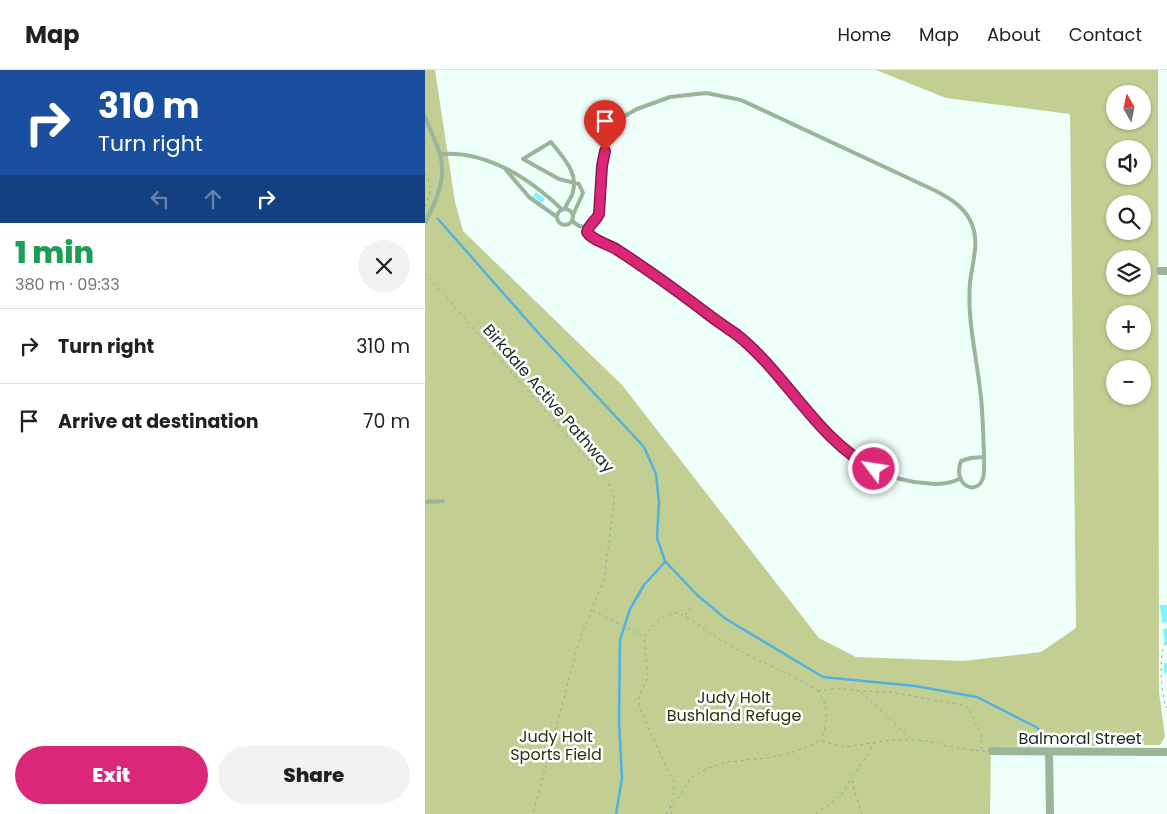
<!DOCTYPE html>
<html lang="en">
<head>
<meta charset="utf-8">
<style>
	:root { --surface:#fff; --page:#f2f2f2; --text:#202124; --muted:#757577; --line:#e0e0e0; --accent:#db2777 }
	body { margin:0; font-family:Poppins,sans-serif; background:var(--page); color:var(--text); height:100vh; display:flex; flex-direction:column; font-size:19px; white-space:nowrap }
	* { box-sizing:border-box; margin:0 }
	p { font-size:16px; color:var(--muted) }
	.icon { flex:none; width:28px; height:28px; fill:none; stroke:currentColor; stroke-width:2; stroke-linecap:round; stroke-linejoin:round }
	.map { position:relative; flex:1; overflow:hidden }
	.details { display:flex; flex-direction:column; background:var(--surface); width:425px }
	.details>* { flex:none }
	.hud { background:#1a4fa0; color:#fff; overflow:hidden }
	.needle { width:32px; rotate:351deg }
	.buttons { position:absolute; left:681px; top:15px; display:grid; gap:10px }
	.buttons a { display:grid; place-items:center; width:45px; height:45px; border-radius:50%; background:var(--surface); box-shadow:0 1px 4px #0004; font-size:25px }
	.pin { position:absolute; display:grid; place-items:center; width:42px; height:42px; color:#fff; margin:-51px -21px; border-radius:50% 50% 50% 0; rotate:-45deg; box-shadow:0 0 5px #0007 }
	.pin .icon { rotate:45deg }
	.me { position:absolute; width:55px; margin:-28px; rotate:301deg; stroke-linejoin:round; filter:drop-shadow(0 0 4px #0008) }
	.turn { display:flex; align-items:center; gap:18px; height:105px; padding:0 15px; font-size:22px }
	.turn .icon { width:65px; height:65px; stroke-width:2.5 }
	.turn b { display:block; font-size:35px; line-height:42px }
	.lanes { display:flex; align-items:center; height:48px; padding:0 15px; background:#0003; justify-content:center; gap:25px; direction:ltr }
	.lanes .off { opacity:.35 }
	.round { display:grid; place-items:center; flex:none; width:52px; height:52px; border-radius:26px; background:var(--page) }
	.summary { display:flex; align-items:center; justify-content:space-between; height:85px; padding:0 15px }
	h1 { font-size:30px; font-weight:800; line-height:38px; color:#1e9e55 }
	.action { display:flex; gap:10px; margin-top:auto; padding:10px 15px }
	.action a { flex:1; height:58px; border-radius:30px; background:var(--accent); color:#fff; font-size:20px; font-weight:800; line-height:58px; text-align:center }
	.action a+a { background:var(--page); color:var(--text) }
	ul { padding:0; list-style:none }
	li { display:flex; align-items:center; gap:15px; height:75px; padding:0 15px; border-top:1px solid var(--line) }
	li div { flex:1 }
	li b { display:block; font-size:19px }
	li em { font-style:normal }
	header { display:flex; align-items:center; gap:30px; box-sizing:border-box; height:70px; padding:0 25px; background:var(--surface); border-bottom:1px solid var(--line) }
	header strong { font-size:24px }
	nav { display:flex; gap:28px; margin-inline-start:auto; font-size:18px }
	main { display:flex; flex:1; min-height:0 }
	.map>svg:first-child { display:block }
	.green { fill:#c3cf92; fill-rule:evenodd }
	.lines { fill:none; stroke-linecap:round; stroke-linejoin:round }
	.stream { stroke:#52b2de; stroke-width:2.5 }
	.building { fill:#7df5ff }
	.path { stroke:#96a6a1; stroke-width:1; stroke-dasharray:2.5 4; stroke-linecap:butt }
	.lane { stroke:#99b59a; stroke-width:4 }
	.street { stroke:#99b59a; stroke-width:8 }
	.route-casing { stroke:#8e194d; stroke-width:12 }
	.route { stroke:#db2777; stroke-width:9 }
	.labels { text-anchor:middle; stroke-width:5; stroke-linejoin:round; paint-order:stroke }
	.street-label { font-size:16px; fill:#172722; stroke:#fff }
	.park-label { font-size:16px; fill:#2c320e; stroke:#fff }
</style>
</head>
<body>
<header>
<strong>Map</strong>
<nav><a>Home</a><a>Map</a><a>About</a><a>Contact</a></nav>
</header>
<main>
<section class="details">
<div class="hud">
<div class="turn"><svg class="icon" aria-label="right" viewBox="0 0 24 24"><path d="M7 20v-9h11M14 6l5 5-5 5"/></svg><div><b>310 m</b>Turn right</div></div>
<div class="lanes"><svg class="icon off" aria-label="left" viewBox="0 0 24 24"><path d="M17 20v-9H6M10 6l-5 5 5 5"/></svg><svg class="icon off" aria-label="ahead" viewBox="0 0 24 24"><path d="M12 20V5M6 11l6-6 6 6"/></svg><svg class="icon" aria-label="right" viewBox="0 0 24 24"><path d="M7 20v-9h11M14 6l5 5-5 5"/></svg></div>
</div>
<div class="summary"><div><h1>1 min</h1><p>380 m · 09:33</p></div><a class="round"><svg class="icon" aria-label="close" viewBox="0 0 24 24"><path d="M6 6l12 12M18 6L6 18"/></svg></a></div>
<ul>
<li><svg class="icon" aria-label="right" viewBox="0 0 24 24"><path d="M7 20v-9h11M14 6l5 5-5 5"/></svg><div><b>Turn right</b></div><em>310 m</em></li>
<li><svg class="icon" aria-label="arrive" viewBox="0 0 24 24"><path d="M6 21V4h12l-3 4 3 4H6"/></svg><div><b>Arrive at destination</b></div><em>70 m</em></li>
</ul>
<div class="action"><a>Exit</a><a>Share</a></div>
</section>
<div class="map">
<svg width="742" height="744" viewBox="0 0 742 744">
	<rect width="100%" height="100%" fill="#effffa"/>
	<path class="green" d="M0,0H10L30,132L38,161L197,315L394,568L431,587L538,591L616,582L651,558L645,44L521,28L451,0H733L734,622L740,667L735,675L566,677L565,744H0ZM690,24H718V51H690ZM690,79H718V106H690ZM690,134H718V161H690ZM690,189H718V216H690ZM690,244H718V271H690ZM690,299H718V326H690Z"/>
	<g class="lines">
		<g class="stream">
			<path d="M13,149L116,266L219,377L231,404L234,432L232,468L240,491L272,525L301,549L398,607L490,616L552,627L611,657L621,666L625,674"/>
			<path d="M191,744L197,708L194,651L195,570L205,539L219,515L240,492"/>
		</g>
	</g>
	<g class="building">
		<path d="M111,122L120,129L117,133L108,126Z"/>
		<path d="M735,535H742V552L737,553Z"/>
		<path d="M742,558V574L740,575L738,559Z"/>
		<rect x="739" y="593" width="3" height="10"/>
	</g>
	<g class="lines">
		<g class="path">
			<path d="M0,103C8,114 5,126 0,137"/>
			<path d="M0,203L183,413L189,425V433L179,510L154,571L108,744"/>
			<path d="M168,541L218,566"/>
			<path d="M261,545L267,533"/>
			<path d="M740,573C733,589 737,620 740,637H742"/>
			<path d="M393,621L413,618L435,621L465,622L537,635L544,638L556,665L557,680"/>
			<path d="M436,622L486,669"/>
			<path d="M241,744L255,726L266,708L281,699L302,692L342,688L368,682L396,671L419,677L468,670H486L503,671L522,676L546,680L560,681"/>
			<path d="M247,744L245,739L249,719V711L242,699L215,639L214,626L223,607L219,567C226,557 239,543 252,543C260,544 283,562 291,567C323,588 360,600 393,621C405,636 402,653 396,671"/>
			<path d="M391,744L416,725L427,707"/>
			<path d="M437,744L429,720L427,707L442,686L449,673"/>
		</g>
		<g class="lane">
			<path d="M0,47C5,59 11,72 15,84C22,109 11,131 0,153"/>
			<path d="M15,84C53,81 88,99 117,122C124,128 131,133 137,140"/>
			<path d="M81,100L104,127L132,147"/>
			<path d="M140,139C141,134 145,130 147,125C155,103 138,88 126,72L98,89L134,109L154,114L158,123L148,145"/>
			<circle cx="140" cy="147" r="8"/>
			<path d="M147,151L154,156L163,157L172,149L174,144L177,95L184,66L196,48L212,39L245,27L281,23L316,30L511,121C524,128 538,136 545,150C556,171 547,192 545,213C542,248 551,284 555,319C558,340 558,362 559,384C559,391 560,401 558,408C552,427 527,415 536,391L546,388L559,387"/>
			<path d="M163,157L162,161L164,165L180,172L218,196L324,275C347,297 367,322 388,346C403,363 417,380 435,392C451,401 471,409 489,412C505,414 520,416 534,409"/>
			<path d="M0,432L18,431"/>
		</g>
		<g class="street">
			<path d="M735,201H742"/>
			<path d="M567,681L742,682"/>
			<path d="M624,682L625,744"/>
		</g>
	</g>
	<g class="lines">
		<defs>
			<path id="route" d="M180,81L177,96L174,144C171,151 164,154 162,162C167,170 182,174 191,179C222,199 251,220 280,242C290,250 301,257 311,264C362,304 391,369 449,399"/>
		</defs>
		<use href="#route" class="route-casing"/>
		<use href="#route" class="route"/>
	</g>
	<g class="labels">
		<g class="street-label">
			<text transform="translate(124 328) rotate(49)" y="6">Birkdale Active Pathway</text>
			<text x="655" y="674">Balmoral Street</text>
		</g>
		<g class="park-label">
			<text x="309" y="633">Judy Holt<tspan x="309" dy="18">Bushland Refuge</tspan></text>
			<text x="131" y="672">Judy Holt<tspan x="131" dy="18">Sports Field</tspan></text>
		</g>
	</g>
</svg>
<div class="buttons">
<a><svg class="needle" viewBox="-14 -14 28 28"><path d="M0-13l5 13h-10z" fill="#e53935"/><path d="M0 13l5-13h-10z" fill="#757577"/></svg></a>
<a><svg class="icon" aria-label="sound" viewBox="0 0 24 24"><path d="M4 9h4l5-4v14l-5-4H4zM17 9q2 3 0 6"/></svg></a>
<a><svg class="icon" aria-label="search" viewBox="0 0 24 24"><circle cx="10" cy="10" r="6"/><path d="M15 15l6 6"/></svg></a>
<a><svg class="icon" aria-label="layers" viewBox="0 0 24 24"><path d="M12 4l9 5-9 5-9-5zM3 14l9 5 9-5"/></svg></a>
<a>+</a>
<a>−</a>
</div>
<div class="pin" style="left:180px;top:81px;background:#d93025"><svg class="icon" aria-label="arrive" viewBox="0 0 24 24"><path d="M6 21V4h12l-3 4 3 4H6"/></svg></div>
<svg class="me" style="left:449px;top:399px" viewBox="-20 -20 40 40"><circle r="17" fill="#db2777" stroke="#fff" stroke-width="3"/><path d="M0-11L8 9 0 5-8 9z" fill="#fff"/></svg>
</div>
</main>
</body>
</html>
